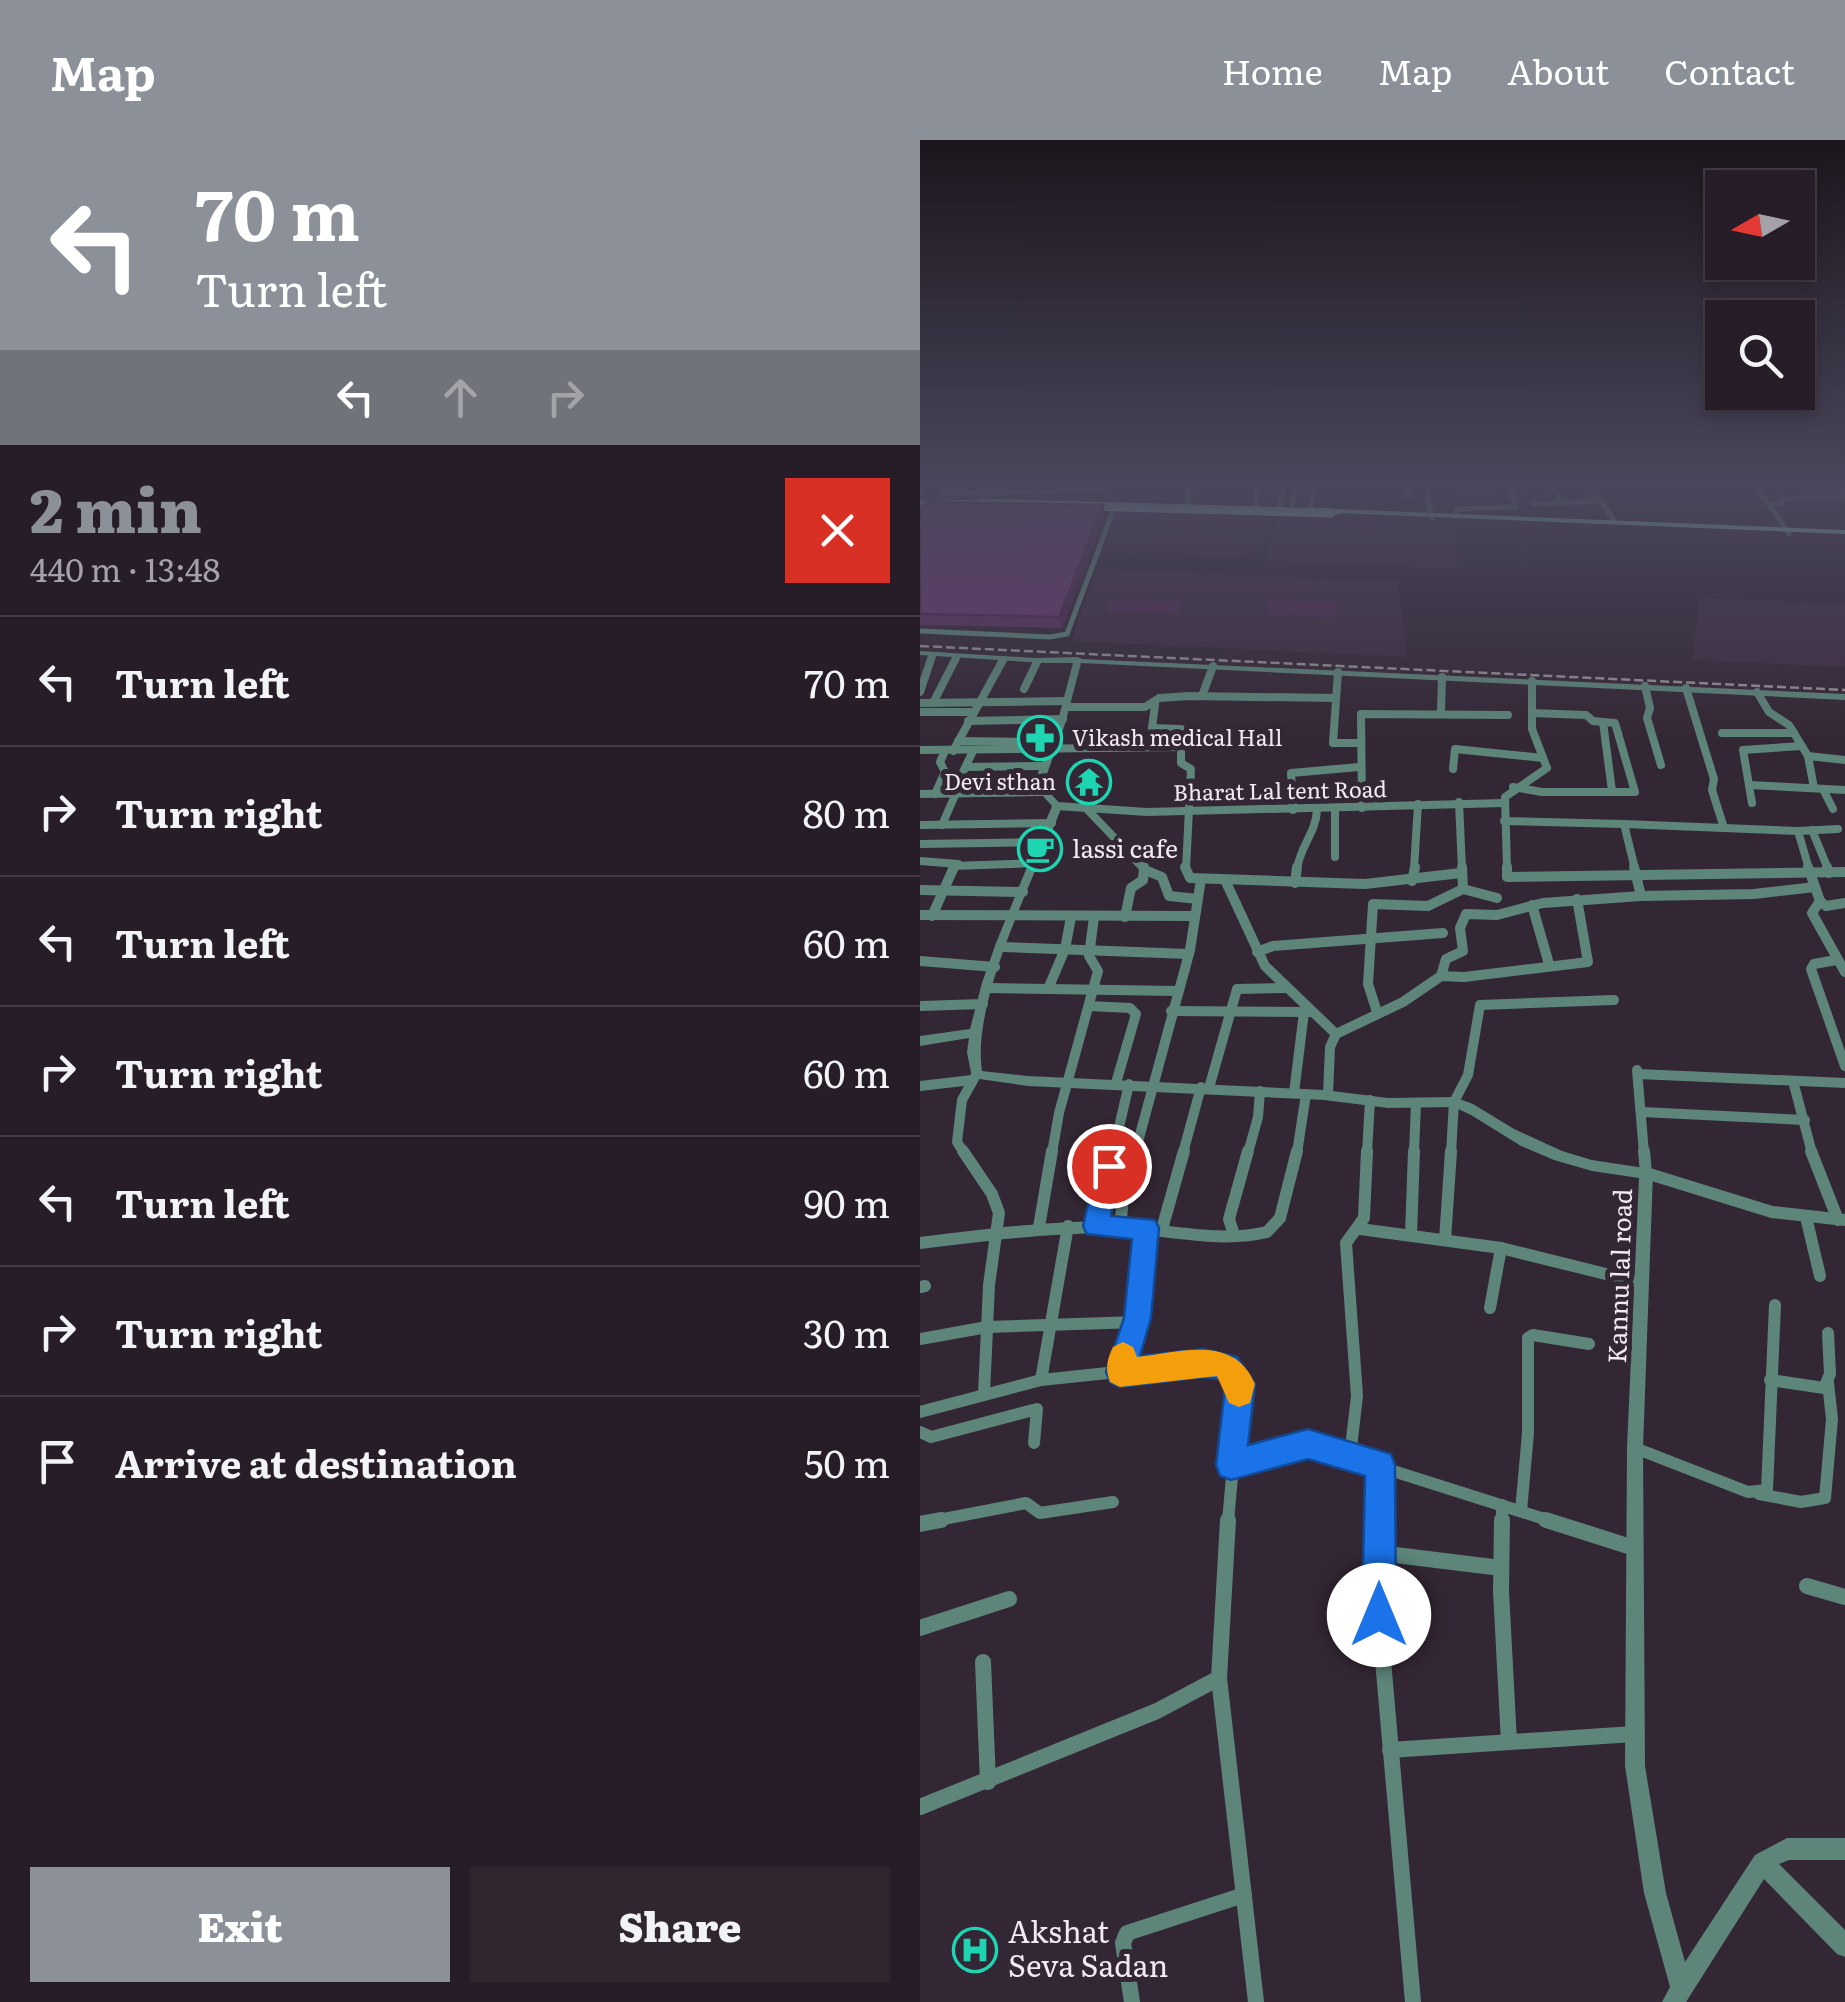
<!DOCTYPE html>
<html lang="en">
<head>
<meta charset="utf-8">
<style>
	:root { --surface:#271d28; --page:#2f2630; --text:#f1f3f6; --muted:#a4a2a8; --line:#433b45; --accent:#8c9099 }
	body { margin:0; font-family:Literata,serif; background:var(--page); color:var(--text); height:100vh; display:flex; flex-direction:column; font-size:38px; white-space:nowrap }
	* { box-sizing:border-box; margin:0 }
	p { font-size:32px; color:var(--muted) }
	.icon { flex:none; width:55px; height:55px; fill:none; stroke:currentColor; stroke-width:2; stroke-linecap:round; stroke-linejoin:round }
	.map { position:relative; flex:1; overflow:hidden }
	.details { display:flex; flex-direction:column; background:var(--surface); width:920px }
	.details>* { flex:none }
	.guide { background:#8c9099; color:#fff; overflow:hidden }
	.needle { width:65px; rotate:261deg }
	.tools { position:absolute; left:785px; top:30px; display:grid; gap:20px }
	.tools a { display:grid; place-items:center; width:110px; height:110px; border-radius:0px; background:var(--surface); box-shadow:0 5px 15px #0003,0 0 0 2px var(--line); font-size:50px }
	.pin { position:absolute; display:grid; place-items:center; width:85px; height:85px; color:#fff; margin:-42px; border:5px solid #fff; border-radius:50%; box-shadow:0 2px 10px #0007 }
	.me { position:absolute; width:110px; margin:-55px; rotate:0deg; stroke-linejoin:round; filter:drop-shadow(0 0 8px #0008) }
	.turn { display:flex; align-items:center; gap:35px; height:210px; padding:0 30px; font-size:45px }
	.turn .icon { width:130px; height:130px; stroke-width:2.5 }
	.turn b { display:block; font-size:70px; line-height:85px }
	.lanes { display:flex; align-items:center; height:95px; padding:0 30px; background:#0003; justify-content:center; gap:50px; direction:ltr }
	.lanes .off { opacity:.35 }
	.round { display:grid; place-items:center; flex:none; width:105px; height:105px; border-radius:0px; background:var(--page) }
	.overview { display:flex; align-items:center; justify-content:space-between; height:170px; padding:0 30px }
	h1 { font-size:60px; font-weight:800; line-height:75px; color:var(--accent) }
	.action { display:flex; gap:20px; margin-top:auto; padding:20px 30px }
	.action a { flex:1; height:115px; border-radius:0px; background:var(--accent); color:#fff; font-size:40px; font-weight:800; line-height:115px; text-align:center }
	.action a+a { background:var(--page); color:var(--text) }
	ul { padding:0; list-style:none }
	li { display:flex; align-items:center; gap:30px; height:130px; padding:0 30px; border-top:2px solid var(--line) }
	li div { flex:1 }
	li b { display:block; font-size:38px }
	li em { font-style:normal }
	header { display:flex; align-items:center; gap:60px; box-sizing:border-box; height:140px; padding:0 50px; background:var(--accent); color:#fff }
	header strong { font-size:48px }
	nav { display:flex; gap:55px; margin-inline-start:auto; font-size:35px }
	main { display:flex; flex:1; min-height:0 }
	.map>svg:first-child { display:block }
	.built { fill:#3f2d41 }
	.green { fill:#4e2b51 }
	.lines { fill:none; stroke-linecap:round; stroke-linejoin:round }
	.minor-far4 { stroke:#5d8579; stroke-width:5 }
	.minor-far3 { stroke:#5d8579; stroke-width:8 }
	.minor-far2 { stroke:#5d8579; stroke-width:10 }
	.minor-far1 { stroke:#5d8579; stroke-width:12 }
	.minor { stroke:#5d8579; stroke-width:16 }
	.tertiary { fill:#5d8579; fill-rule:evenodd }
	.primary { fill:#8adec6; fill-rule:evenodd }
	.trunk { fill:#9ceed6; fill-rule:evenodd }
	.rail { stroke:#9c919c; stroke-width:2.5; stroke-dasharray:9 4; stroke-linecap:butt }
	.trunk-bridge { stroke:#9ceed6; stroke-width:9 }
	.wall { fill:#5a2f5f }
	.shaded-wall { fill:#4a264d }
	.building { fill:#69376e; stroke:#4a264d; stroke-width:2.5 }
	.route { fill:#1a73e8; stroke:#114b97; stroke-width:2.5 }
	.slow { fill:#f59e0b }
	.labels { text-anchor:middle; stroke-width:10; stroke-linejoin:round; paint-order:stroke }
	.far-poi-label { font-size:22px; fill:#f2e9f2; stroke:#342735; text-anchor:start }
	.far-street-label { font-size:22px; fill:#f2e9f2; stroke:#342735 }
	.poi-label { font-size:25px; fill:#f2e9f2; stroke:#342735; text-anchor:start }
	.street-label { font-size:25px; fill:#f2e9f2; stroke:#342735 }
	.near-poi-label { font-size:30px; fill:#f2e9f2; stroke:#342735; text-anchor:start }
</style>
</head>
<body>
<header>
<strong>Map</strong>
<nav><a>Home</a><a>Map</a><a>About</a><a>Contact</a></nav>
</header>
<main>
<section class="details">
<div class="guide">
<div class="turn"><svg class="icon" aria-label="left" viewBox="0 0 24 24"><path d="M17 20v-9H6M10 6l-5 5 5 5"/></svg><div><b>70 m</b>Turn left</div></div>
<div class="lanes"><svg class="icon" aria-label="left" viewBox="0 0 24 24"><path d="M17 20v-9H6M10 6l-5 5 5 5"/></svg><svg class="icon off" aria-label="ahead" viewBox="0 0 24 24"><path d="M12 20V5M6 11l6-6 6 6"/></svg><svg class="icon off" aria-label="right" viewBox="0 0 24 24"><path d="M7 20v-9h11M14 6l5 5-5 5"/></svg></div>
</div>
<div class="overview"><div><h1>2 min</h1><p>440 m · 13:48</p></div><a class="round" style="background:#d93025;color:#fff"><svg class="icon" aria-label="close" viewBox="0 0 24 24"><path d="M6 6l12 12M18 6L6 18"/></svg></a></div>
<ul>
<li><svg class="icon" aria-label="left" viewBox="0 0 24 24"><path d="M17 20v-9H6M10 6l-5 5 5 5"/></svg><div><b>Turn left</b></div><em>70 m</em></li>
<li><svg class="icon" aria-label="right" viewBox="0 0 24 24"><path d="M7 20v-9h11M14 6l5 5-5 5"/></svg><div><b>Turn right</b></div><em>80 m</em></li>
<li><svg class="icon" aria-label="left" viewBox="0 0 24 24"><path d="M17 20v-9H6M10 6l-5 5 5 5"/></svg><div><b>Turn left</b></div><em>60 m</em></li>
<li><svg class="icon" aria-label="right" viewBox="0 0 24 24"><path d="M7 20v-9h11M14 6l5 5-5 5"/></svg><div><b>Turn right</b></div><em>60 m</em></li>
<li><svg class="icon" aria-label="left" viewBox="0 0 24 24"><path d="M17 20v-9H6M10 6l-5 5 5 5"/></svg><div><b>Turn left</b></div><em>90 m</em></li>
<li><svg class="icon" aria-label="right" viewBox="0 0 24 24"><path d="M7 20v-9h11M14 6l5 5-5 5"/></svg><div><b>Turn right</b></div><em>30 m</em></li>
<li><svg class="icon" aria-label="arrive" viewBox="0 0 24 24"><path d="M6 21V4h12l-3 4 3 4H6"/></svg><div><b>Arrive at destination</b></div><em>50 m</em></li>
</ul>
<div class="action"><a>Exit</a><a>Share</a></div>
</section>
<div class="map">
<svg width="925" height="1862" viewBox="0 0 925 1862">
	<rect width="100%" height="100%" fill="#342735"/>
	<g class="built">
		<path d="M196,371L350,377L336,417L183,413Z"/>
		<path d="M357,377L536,384L537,428L345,421Z"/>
		<path d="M177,429L478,442L487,517L151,501Z"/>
		<path d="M780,458L925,464V527L772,520Z"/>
	</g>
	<g class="green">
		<path d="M349,459L416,462L414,477L346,474Z"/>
		<path d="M191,460L263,461L258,474L186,471Z"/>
	</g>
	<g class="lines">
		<g class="minor-far4">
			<path d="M488,343V356"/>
			<path d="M511,343L507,354L512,378"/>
			<path d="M630,343L641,363"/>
			<path d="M668,343L695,381"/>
			<path d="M834,343L869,393"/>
			<path d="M912,343L925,355"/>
			<path d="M396,344H456"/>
			<path d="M297,345L396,344L390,369"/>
			<path d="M670,345L717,343"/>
			<path d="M535,347L550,346"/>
			<path d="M551,348L594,343"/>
			<path d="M112,352L183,349"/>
			<path d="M0,353L7,343"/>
			<path d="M21,353L112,352L117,343"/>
			<path d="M612,364L680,361"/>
			<path d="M849,364L862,363L860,359L925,357"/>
			<path d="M267,365L269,347L297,343"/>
			<path d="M336,368L337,343"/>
			<path d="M359,369L365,344"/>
			<path d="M371,369L376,344"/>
			<path d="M536,375L537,369L596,367L589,347"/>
			<path d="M0,491L130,497L147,494L196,363"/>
		</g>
		<g class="minor-far3">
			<path d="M418,532L413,603H439"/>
			<path d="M725,546L730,568L727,578L741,625"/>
			<path d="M766,548L794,639L792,650L804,688"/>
			<path d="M104,549L117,522"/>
			<path d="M0,552L12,516"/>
			<path d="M837,552L849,572L869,585L888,616L925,620"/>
			<path d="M282,556L293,526"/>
			<path d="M0,563L147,561"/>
			<path d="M13,563L36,518"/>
			<path d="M235,564L232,588L261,589V623L271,629L266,729"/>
			<path d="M146,567H225L239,558L269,556L416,558"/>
			<path d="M0,572H53"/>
			<path d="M521,572L522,537"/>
			<path d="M48,581L143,579"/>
			<path d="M683,582L692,651"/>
			<path d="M802,593H874"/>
			<path d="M38,601L133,602"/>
			<path d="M0,610L263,607"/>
			<path d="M33,611L83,520"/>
			<path d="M888,616L894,648"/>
			<path d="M47,627L123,626"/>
			<path d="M533,629L535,609L623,618"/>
			<path d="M829,645L925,650"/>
			<path d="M593,647L622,652H715L695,583L673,581L666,575L612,573"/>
			<path d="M903,649L913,669"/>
			<path d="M33,653L53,611"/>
			<path d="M0,654L122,652"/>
			<path d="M15,654L25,632L20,622L25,611"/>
			<path d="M539,662L542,729"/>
			<path d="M832,663L823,610L881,606"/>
			<path d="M137,666L227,672L584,663"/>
			<path d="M165,667L224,729"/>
			<path d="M442,668L441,574L588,575"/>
			<path d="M373,670L371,633L439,627"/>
			<path d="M415,670V717"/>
			<path d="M584,681L704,684L715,729"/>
			<path d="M704,684L878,691"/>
			<path d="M0,685L132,683"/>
			<path d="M22,685L36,653"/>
			<path d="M892,690L908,729"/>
			<path d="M0,704L124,702"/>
			<path d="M0,721L38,724"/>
			<path d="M33,729L34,726L116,723"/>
			<path d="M377,729C380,706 396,693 397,670"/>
			<path d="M494,729L498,664"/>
			<path d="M587,729L585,657L627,628L612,589V541"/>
			<path d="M889,729L878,691L918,689"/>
		</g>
		<g class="minor-far2">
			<path d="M265,727L270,738L445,744L541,733"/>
			<path d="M542,727L543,749L577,758"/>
			<path d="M587,727V737L925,732"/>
			<path d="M888,727L900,761L906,766L925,763"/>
			<path d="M907,727L909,733"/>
			<path d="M225,730L242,737L249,756L278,759"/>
			<path d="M305,740L345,826L416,894"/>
			<path d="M492,741L495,727"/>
			<path d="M375,743L377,727"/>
			<path d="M0,750L103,752"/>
			<path d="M721,756L834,754L895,747"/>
			<path d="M900,761L892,773L925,832"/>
			<path d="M612,765L629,824"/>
			<path d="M0,775L275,776"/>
			<path d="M12,776L34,727"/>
			<path d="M205,777L211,748L223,740L224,727"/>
			<path d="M82,807L269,814"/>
			<path d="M337,812L353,806L523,793"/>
			<path d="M916,820L894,824L891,829L925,926"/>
			<path d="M0,821L75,827"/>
			<path d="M521,836L526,819L543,811L540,788L546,774L577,775L623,763L721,756L714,727"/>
			<path d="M68,848L257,851"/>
			<path d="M128,849L145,809L151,777"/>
			<path d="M0,866L63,864"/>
			<path d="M169,866L210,868L216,874L196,943"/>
			<path d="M251,871L393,872"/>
			<path d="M457,872L448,844L453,764L508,766L543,749"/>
			<path d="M717,930L724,1013"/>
			<path d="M718,934L925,943"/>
			<path d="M873,941L892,1013"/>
			<path d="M0,946L52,940"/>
			<path d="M289,948L317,849L367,848"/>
			<path d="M374,953L384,872"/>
			<path d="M408,955L410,907L416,894L483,862L521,836L544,837L668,822L657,759"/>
			<path d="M722,972L885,980"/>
			<path d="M44,1013L37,1002L42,960L56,935"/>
			<path d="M132,1013L139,973L178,831L169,816L174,777"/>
			<path d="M193,1013L209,944"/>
			<path d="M215,1013L270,810L281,739"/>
			<path d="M263,1013L281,947"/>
			<path d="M328,1013L338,977L340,951"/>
			<path d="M377,1013L386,954"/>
			<path d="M447,1013L450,960"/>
			<path d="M494,1013L496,963"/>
			<path d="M531,1013L534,962L548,935L560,865L694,860"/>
		</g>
		<g class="minor-far1">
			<path d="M43,1011L72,1054L79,1073L69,1145L64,1254"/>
			<path d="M724,1011L726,1033L852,1072L925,1080"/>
			<path d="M891,1011L918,1080"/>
			<path d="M886,1077L900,1136"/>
			<path d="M176,1086L194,1011"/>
			<path d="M119,1087L132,1011"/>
			<path d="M200,1088L203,1058L216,1011"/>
			<path d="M242,1089L264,1011"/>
			<path d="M440,1089L581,1108L722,1143"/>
			<path d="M314,1095L309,1079L328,1011"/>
			<path d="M491,1095L494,1011"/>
			<path d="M525,1100L531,1011"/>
			<path d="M0,1103C64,1095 128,1087 193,1087C243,1088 298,1104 347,1092L360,1078L377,1011"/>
			<path d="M0,1147L5,1146"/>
			<path d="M570,1168L581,1108"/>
			<path d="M0,1199L67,1187L217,1182"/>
			<path d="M200,1232L218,1178L226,1089"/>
			<path d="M121,1240L148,1086"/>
			<path d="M850,1240L904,1248L910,1234L908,1193"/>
			<path d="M0,1272L121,1240L283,1223L307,1226L320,1245L308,1382"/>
			<path d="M0,1292L11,1297L117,1269L114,1303"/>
			<path d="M715,1308L828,1352L847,1350L855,1165"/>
			<path d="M430,1316L437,1256L426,1103L444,1078L447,1011"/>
			<path d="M311,1325L388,1304L634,1382"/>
			<path d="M839,1354L881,1362L905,1358L912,1279L908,1243"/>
			<path d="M601,1371L608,1293V1198L613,1195L669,1204"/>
			<path d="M8,1382L106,1363L120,1373L193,1362"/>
			<path d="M460,1382V1325"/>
			<path d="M582,1382V1365"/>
		</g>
		<g class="minor">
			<path d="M460,1380L459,1475L493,1862"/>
			<path d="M582,1380L581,1451L589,1602"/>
			<path d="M626,1380L714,1408"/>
			<path d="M0,1384L21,1380"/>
			<path d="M459,1413L581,1428"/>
			<path d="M887,1446L925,1457"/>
			<path d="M0,1488L89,1459"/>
			<path d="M63,1522L68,1642"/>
			<path d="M299,1538L336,1862"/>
			<path d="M470,1610L714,1594"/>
			<path d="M0,1667L237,1571L299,1538L308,1380"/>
			<path d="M212,1862L203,1803L207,1793L324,1755"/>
		</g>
		<path class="tertiary" d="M0,511L116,518L158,517L162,519L925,554V560L161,523L145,584L123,645L142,666C116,736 51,859 62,931L108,936L404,950L468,958L534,957L553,964L594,989L642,1011L672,1020L731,1029L733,1033L723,1308L725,1626L746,1753L765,1822L835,1715L867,1698H925V1720H869L859,1724L925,1790V1817L917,1814L844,1739L766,1862H742L750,1847L724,1753L705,1626L707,1308L719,1038L672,1031L634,1020L601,1006L551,975L534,967L468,968L404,960L108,946L52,938L47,912L49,898L0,906V896L50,889L62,843L76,803L132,666L113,645L137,584L153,523H125L0,515Z"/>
		<g class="primary">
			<path d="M84,359L81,363L0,365V361Z"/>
			<path d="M394,368L925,390V394L391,372Z"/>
		</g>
		<path class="trunk" d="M423,369L426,373L411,375L407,373Z"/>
		<path class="rail" d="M0,506L925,550"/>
		<path class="trunk-bridge" d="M64,363L411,373"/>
	</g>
	<path class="wall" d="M183,365L185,375L142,488L0,485V373Z"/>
	<path class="shaded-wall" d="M183,365L185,375L142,488L139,477Z"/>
	<path class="building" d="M6,362L183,365L139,477L0,474V373Z"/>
	<linearGradient id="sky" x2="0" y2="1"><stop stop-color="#1d151d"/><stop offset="0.57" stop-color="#4a475c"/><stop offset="1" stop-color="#4a475c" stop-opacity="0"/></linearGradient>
	<rect width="925" height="603" fill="url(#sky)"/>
	<path class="route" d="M189,1015L198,1018L201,1026L191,1076L235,1080L239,1088L231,1178L220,1216L283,1209L317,1217L335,1244L328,1305L388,1289L471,1314L475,1325L476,1475L471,1487L459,1492L447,1487L442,1475L445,1336L388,1319L311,1340L300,1336L296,1325L305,1248L299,1239L283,1237L200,1247L190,1242L186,1232L204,1178L212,1099L167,1094L163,1086L177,1026L180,1018Z"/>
	<path class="slow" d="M203,1202L213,1207L217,1217C261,1212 314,1194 335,1244L330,1263L319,1267L309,1263L297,1236L200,1247L190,1242C185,1229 187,1219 193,1207Z"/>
	<defs>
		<symbol id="pharmacy-ring" viewBox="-11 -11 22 22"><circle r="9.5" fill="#342735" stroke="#1dd5b1" stroke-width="1.5"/><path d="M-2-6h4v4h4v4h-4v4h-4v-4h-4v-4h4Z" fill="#1dd5b1"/></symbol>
		<symbol id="temple-ring" viewBox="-11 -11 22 22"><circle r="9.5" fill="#342735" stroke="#1dd5b1" stroke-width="1.5"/><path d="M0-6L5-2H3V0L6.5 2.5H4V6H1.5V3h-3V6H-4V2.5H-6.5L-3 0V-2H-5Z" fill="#1dd5b1"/></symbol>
		<symbol id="cafe-ring" viewBox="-11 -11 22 22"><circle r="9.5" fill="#342735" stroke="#1dd5b1" stroke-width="1.5"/><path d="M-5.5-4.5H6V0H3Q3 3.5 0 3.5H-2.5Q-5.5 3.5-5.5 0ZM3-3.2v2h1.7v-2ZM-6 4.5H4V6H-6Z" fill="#1dd5b1"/></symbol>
		<symbol id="hospital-ring" viewBox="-11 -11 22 22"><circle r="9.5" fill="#342735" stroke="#1dd5b1" stroke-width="1.5"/><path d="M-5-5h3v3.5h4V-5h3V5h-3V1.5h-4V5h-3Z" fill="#1dd5b1"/></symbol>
	</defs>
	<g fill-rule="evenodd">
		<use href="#pharmacy-ring" x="95" y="573" width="50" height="50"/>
		<use href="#temple-ring" x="144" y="617" width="50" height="50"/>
		<use href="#cafe-ring" x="95" y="684" width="50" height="50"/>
		<use href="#hospital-ring" x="30" y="1785" width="50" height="50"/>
	</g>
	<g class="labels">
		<g class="far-poi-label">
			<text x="152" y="606">Vikash medical Hall</text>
			<text x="136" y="650" text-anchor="end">Devi sthan</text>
		</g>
		<g class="far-street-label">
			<text transform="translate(360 651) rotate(-1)" y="8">Bharat Lal tent Road</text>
		</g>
		<g class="poi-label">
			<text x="152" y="718">lassi cafe</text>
		</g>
		<g class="street-label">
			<text transform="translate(700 1136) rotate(-88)" y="9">Kannu lal road</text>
		</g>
		<g class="near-poi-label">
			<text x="88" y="1803">Akshat<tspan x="88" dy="34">Seva Sadan</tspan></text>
		</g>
	</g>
</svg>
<div class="tools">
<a><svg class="needle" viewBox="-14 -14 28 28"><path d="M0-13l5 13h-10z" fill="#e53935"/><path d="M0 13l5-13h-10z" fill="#a4a2a8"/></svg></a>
<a><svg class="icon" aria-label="search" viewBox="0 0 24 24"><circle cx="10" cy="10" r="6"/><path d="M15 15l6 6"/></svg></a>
</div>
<div class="pin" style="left:189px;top:1026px;background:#d93025"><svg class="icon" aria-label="arrive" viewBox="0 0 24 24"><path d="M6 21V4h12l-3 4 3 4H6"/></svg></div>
<svg class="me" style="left:459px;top:1475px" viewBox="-20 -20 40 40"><circle r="19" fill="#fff"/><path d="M0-13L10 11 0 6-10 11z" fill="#1a73e8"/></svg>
</div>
</main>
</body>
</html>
